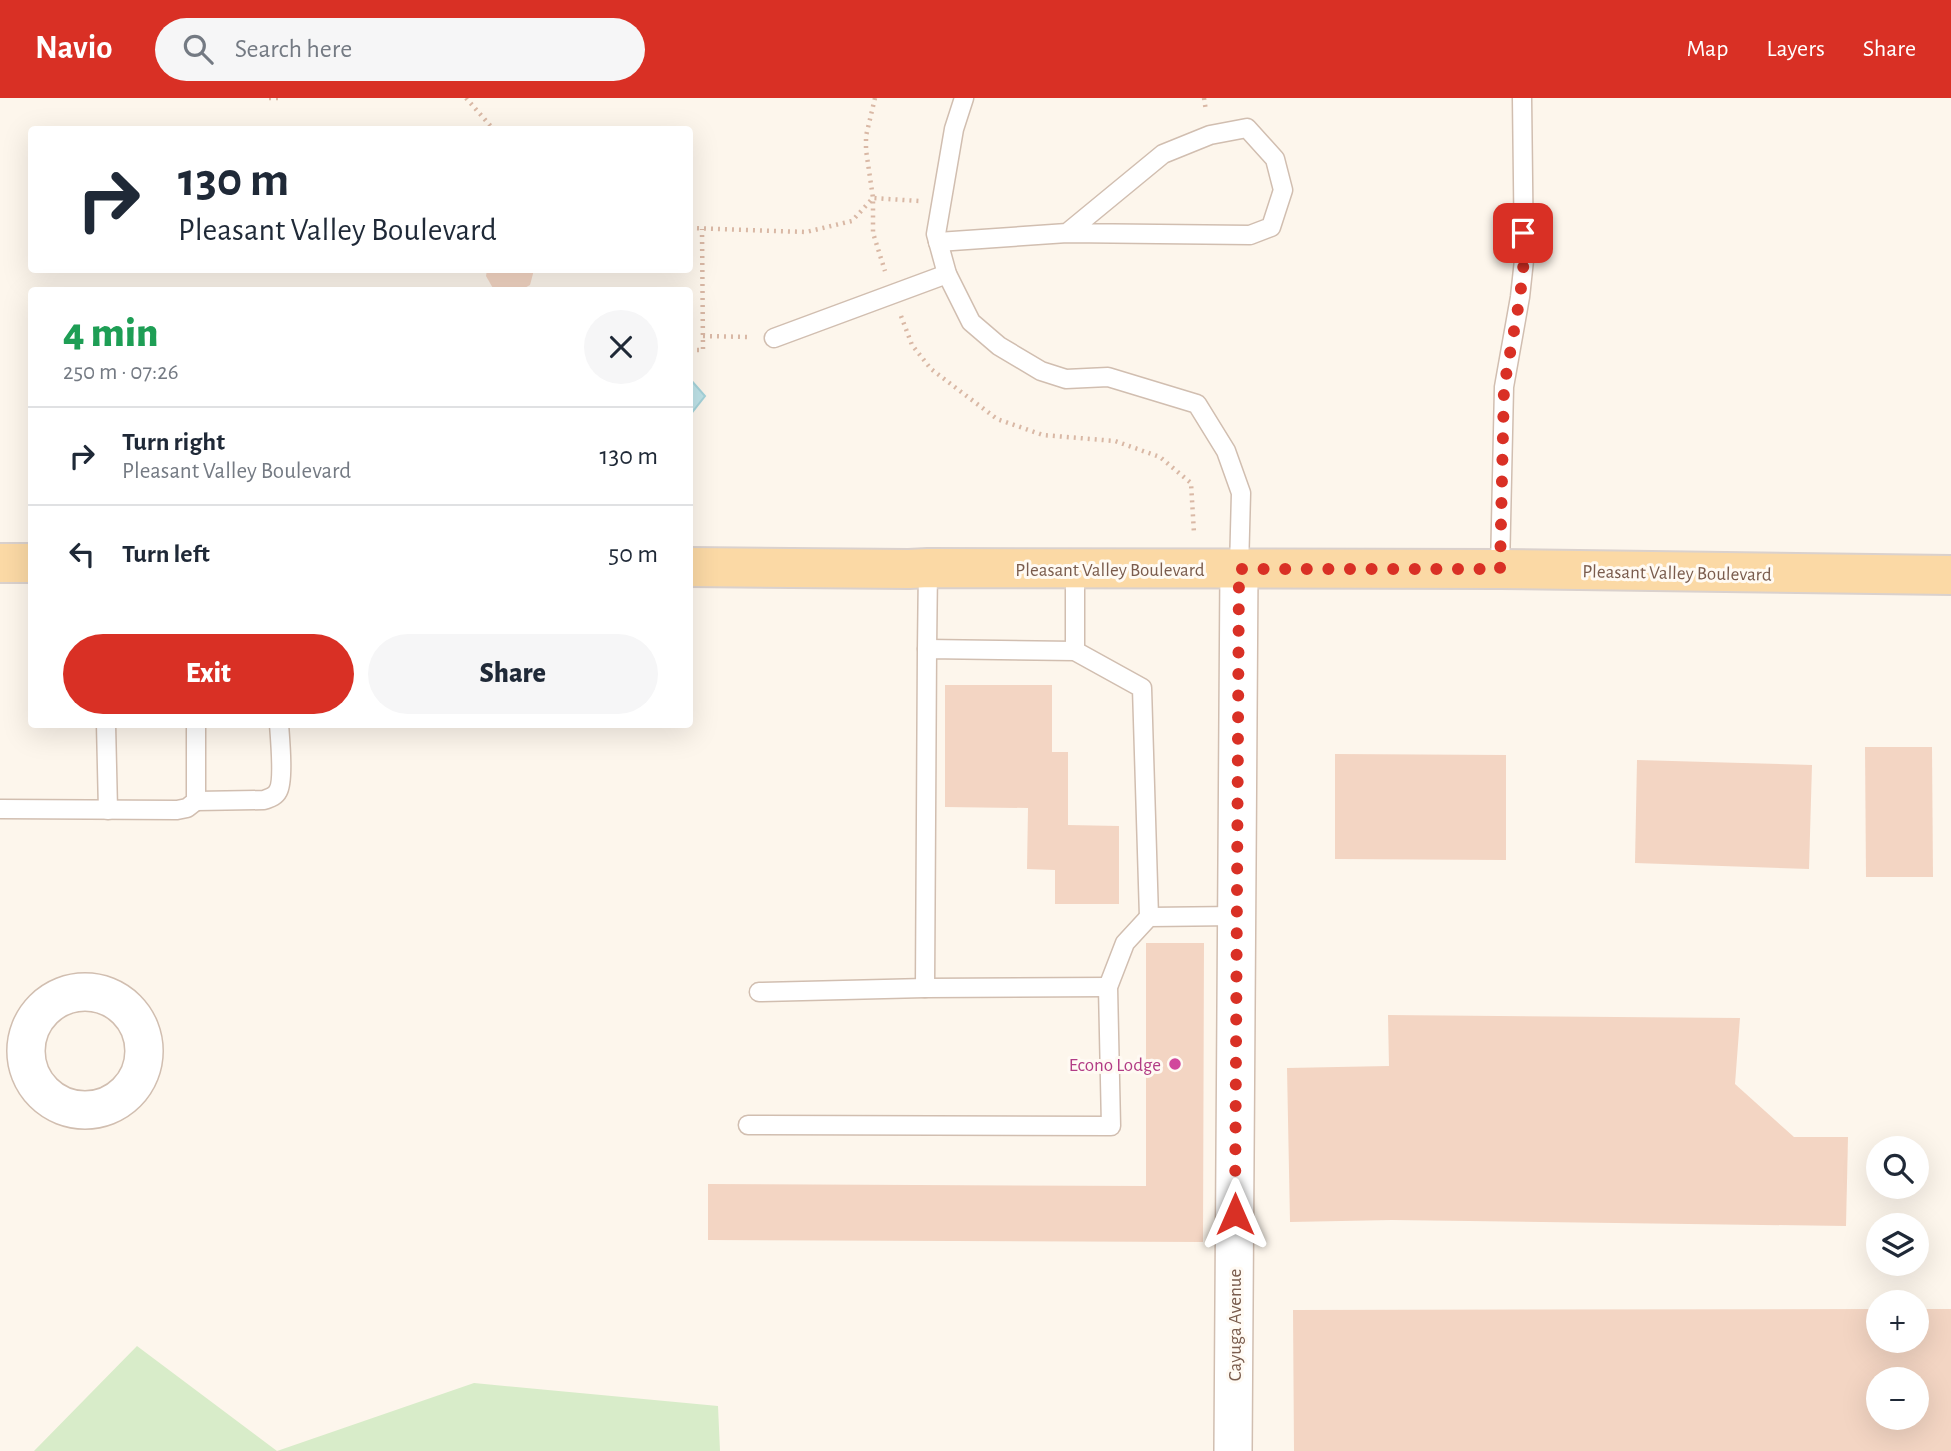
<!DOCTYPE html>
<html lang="en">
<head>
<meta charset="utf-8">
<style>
	:root { --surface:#fff; --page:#f6f6f7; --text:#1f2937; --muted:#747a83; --line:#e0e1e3; --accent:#d93025 }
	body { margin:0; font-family:"Alegreya Sans",sans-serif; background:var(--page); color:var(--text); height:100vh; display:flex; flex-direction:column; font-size:26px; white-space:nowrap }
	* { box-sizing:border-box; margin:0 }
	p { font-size:23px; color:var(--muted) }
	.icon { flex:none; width:38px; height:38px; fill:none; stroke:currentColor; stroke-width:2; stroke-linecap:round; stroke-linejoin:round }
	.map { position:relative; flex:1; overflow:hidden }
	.sheet { position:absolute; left:28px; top:189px; width:665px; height:441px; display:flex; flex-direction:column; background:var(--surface); border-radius:7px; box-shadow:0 7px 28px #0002 }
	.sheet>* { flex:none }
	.hud { position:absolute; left:28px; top:28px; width:665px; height:147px; border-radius:7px; box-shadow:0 7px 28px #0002; background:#fff; color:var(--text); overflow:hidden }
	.buttons { position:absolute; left:1866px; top:1038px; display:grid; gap:14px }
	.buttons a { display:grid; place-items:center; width:63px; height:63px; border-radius:50%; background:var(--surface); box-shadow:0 7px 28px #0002; font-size:35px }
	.pin { position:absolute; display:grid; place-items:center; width:60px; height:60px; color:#fff; margin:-30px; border-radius:14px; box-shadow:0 4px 10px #0006 }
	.me { position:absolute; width:77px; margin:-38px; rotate:0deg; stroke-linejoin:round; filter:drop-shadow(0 0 5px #0008) }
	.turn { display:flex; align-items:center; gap:24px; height:147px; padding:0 35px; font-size:32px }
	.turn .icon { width:91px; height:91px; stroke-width:2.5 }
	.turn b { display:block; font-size:49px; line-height:60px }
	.round { display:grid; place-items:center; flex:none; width:74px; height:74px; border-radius:37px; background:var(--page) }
	.headline { display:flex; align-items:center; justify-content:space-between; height:119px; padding:0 35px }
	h1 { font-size:42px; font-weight:800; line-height:52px; color:#1e9e55 }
	.button { display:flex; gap:14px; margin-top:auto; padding:14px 35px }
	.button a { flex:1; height:80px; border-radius:42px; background:var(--accent); color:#fff; font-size:28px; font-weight:800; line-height:80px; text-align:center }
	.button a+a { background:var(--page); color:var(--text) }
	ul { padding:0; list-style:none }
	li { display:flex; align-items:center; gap:21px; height:98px; padding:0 35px; border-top:2px solid var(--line) }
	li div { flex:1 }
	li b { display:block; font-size:26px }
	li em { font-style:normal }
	header { display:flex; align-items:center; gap:42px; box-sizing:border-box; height:98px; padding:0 35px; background:var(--accent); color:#fff }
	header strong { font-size:33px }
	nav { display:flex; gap:38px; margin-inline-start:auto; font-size:24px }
	.search { width:490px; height:63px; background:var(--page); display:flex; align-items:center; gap:18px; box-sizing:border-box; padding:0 24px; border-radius:38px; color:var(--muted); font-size:26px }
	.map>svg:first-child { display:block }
	.green { fill:#d8ecc9 }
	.water { fill:#bfe3e8; stroke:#a5d3da; stroke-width:2 }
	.building { fill:#f3d5c3; fill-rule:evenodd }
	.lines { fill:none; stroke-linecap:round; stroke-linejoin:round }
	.lane-casing { stroke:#d1beb0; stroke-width:21 }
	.street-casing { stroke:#d1beb0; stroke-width:40 }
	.primary-casing { stroke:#dad1cd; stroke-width:42 }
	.path { stroke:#d9b8a5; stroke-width:4.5; stroke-dasharray:2 5; stroke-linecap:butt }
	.lane { stroke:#fff; stroke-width:18 }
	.street { stroke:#fff; stroke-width:37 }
	.primary { stroke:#fbd9a5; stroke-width:38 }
	.route { stroke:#d93025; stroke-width:12; stroke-dasharray:0 21.6 }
	.hotel-dot { fill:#d1479c; stroke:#fffaf3; stroke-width:2.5 }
	.labels { text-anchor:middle; stroke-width:6; stroke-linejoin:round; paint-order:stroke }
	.street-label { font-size:19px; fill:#7a5c4d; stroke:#fffaf3 }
	.hotel-label { font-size:19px; fill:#b23c85; stroke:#fffaf3; text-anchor:end }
</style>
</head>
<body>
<header>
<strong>Navio</strong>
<div class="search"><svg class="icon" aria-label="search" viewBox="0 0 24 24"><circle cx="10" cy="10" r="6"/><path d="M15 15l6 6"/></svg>Search here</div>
<nav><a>Map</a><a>Layers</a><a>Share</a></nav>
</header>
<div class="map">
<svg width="1951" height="1353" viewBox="0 0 1951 1353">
	<rect width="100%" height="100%" fill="#fdf6ec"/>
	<path class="green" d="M137,1248L277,1353L474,1285L718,1308L720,1353H34Z"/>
	<path class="water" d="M690,281L705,298L690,317Z"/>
	<g class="building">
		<path d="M487,172H534L530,187L521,192H494L486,178Z"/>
		<path d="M945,587H1052V654H1068V727L1119,728V806H1055V772L1027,771L1028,710L945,709Z"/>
		<path d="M1865,649H1932L1933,779H1866Z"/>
		<path d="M1335,656L1506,657V762L1335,761Z"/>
		<path d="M1637,662L1812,667L1809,771L1635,765Z"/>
		<path d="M1146,845H1204L1203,1144L708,1142V1086L1146,1088Z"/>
		<path d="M1388,917L1740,920L1735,986L1794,1039H1848L1846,1128L1392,1122L1290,1124L1287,970L1389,968Z"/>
		<path d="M1878,1211V1242H1916V1211H1951V1353H1294L1293,1212ZM1878,1281H1916V1320H1878Z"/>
	</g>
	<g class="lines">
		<defs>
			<g id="lane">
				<path d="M964,0L954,31L936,136L947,176L971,224L999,248L1041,273L1066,281L1108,279L1197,306L1226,353L1241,395L1239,471"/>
				<path d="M938,144L1067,135L1250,137L1271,129L1283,92L1275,61L1247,30L1210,37L1163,56L1067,135"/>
				<path d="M774,240L947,176"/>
				<path d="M1075,471V553"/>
				<path d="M1500,471L1504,289L1520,199L1524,162L1522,0"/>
				<path d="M927,551L928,470"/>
				<path d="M106,626L108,712"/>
				<path d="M196,703L264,702C269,700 275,699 278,693C284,683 280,640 279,626"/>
				<path d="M0,711L177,712L187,710L196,703V626"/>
				<path d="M925,890L927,551L1075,553L1142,590L1149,819"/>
				<path d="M759,894L925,890L1108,889"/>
				<path d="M748,1027L1111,1028L1108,889L1125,845L1149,819L1237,818"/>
			</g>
			<g id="street">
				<circle cx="85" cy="953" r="59"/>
				<path d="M1233,1353L1239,471"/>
			</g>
			<g id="primary">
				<path d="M0,465H32"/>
				<path d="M690,469L909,471L928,470L1500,471L1951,477"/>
			</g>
		</defs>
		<use href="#lane" class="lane-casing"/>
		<use href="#street" class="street-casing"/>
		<use href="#primary" class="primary-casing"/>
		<g class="path">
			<path d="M269,0H283"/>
			<path d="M466,0L494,32"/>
			<path d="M875,0L866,38V52L873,100V135L885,173"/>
			<path d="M1204,0L1206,13"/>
			<path d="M690,130L806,134L852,123L873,100L919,103"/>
			<path d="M901,218L912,247L931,271L997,321L1043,337L1115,343L1160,359L1191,385L1194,435"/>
			<path d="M703,238L749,239"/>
			<path d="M690,252H703L702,131"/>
		</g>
		<use href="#lane" class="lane"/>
		<use href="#street" class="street"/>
		<use href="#primary" class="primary"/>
	</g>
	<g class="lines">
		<path class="route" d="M1235,1116L1239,471H1500L1504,289L1520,199L1524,162L1523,135"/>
	</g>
	<circle class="hotel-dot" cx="1175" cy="966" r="7"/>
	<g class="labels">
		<g class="street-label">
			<text x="1110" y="478">Pleasant Valley Boulevard</text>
			<text transform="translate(1677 474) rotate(1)" y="7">Pleasant Valley Boulevard</text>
			<text transform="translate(1234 1227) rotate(-90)" y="7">Cayuga Avenue</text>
		</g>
		<g class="hotel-label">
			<text x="1161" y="973">Econo Lodge</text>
		</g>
	</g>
</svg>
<div class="buttons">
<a><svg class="icon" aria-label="search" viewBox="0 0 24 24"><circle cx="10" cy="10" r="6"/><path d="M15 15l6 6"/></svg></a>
<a><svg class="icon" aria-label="layers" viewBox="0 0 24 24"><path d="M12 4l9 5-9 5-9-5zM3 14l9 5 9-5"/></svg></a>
<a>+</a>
<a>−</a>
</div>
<div class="pin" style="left:1523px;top:135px;background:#d93025"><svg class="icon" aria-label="arrive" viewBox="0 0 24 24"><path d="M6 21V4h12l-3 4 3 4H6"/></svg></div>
<svg class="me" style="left:1235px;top:1116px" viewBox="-20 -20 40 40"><path d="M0-17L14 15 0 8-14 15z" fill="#d93025" stroke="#fff" stroke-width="4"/></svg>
<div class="hud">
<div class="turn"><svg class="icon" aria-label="right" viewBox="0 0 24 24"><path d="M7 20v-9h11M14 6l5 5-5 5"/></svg><div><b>130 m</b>Pleasant Valley Boulevard</div></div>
</div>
<section class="sheet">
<div class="headline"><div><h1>4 min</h1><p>250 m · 07:26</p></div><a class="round"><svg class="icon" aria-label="close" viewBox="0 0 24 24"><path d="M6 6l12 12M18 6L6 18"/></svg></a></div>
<ul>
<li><svg class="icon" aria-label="right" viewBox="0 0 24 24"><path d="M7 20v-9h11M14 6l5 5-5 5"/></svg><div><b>Turn right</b><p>Pleasant Valley Boulevard</p></div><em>130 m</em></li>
<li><svg class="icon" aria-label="left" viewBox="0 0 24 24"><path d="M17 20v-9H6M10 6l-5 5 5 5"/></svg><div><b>Turn left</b></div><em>50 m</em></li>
</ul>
<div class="button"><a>Exit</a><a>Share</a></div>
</section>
</div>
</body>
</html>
